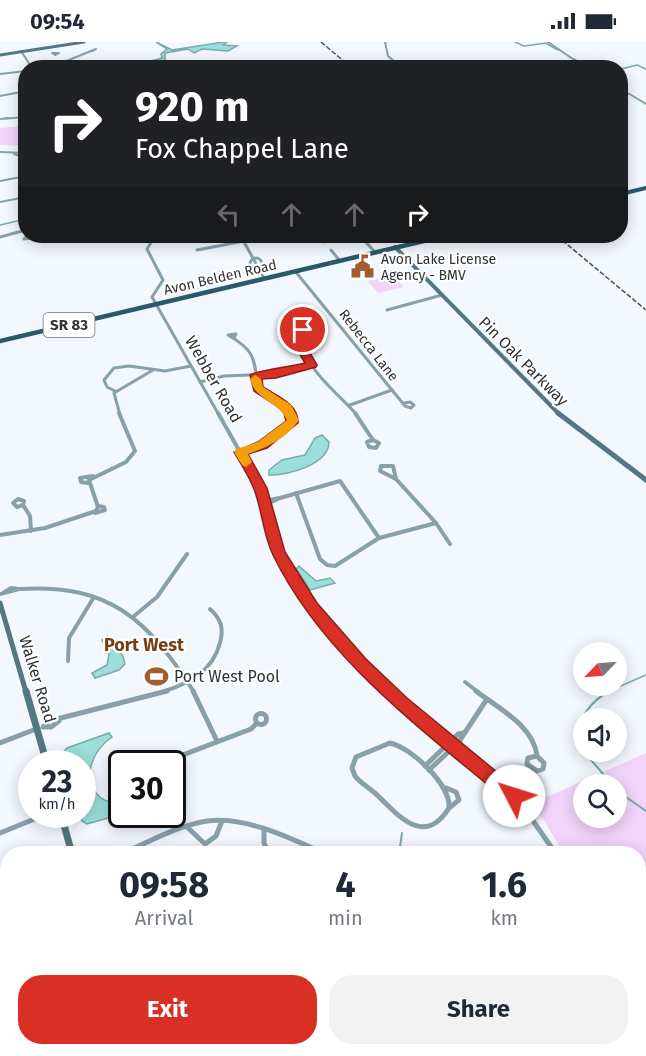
<!DOCTYPE html>
<html lang="en">
<head>
<meta charset="utf-8">
<style>
	:root { --surface:#fff; --page:#f2f2f3; --text:#1f2937; --muted:#747a83; --accent:#d93025 }
	body { margin:0; font-family:"Fira Sans",sans-serif; background:var(--page); color:var(--text); height:100vh; display:flex; flex-direction:column; font-size:22px; white-space:nowrap }
	* { box-sizing:border-box; margin:0 }
	p { font-size:20px; color:var(--muted) }
	.icon { flex:none; width:33px; height:33px; fill:none; stroke:currentColor; stroke-width:2; stroke-linecap:round; stroke-linejoin:round }
	.map { position:relative; flex:1; overflow:hidden }
	.drawer { position:absolute; left:0px; top:804px; width:646px; height:210px; display:flex; flex-direction:column; background:var(--surface); border-radius:24px 24px 0 0; box-shadow:0 3px 15px #0003 }
	.drawer>* { flex:none }
	.hud { position:absolute; left:18px; top:18px; width:610px; height:183px; border-radius:24px; box-shadow:0 3px 15px #0003; background:#202124; color:#fff; overflow:hidden }
	.needle { width:39px; rotate:245deg }
	.controls { position:absolute; left:573px; top:600px; display:grid; gap:12px }
	.controls a { display:grid; place-items:center; width:54px; height:54px; border-radius:50%; background:var(--surface); box-shadow:0 3px 15px #0003; font-size:30px }
	.speed { position:absolute; left:18px; top:708px; display:flex; gap:12px; font-size:30px; font-weight:700; text-align:center }
	.speed>* { display:grid; place-content:center; width:78px; height:78px; border-radius:50%; background:var(--surface); box-shadow:0 3px 15px #0003; line-height:1 }
	.speed small { font-size:15px; font-weight:400 }
	.speed .limit { border:3px solid #111; border-radius:9px; background:#fff; color:#111 }
	.pin { position:absolute; display:grid; place-items:center; width:51px; height:51px; color:#fff; margin:-26px; border:3px solid #fff; border-radius:50%; box-shadow:0 2px 6px #0007 }
	.me { position:absolute; width:66px; margin:-33px; rotate:310deg; stroke-linejoin:round; filter:drop-shadow(0 0 4px #0008) }
	.turn { display:flex; align-items:center; gap:21px; height:126px; padding:0 18px; font-size:27px }
	.turn .icon { width:78px; height:78px; stroke-width:2.5 }
	.turn b { display:block; font-size:42px; line-height:51px }
	.lanes { display:flex; align-items:center; height:57px; padding:0 18px; background:#0003; justify-content:center; gap:30px; direction:ltr }
	.lanes .off { opacity:.35 }
	.eta { display:flex; justify-content:space-evenly; align-items:center; height:102px; text-align:center }
	.eta b { font-size:36px; font-weight:700; line-height:42px }
	.primary-button { display:flex; gap:12px; margin-top:auto; padding:12px 18px }
	.primary-button a { flex:1; height:69px; border-radius:24px; background:var(--accent); color:#fff; font-size:24px; font-weight:700; line-height:69px; text-align:center }
	.primary-button a+a { background:var(--page); color:var(--text) }
	.status { display:flex; justify-content:space-between; align-items:center; height:42px; padding:0 30px; background:var(--surface); direction:ltr }
	.status svg { height:16px; fill:currentColor }
	.map>svg:first-child { display:block }
	.green { fill:#f2d4fb; fill-rule:evenodd }
	.water { fill:#9bdedb; stroke:#7baaa9; stroke-width:1.5 }
	.lines { fill:none; stroke-linecap:round; stroke-linejoin:round }
	.stream-far1 { stroke:#7baaa9; stroke-width:1.5 }
	.stream { stroke:#7baaa9; stroke-width:2 }
	.street-far3 { stroke:#88a0aa; stroke-width:2 }
	.street-far2 { stroke:#88a0aa; stroke-width:3 }
	.street-far1 { stroke:#88a0aa; stroke-width:4 }
	.street { stroke:#88a0aa; stroke-width:5 }
	.secondary-far3 { stroke:#537784; stroke-width:3 }
	.secondary-far2 { stroke:#537784; stroke-width:4 }
	.secondary-far1 { stroke:#537784; stroke-width:5 }
	.secondary { stroke:#537784; stroke-width:7 }
	.primary-far1 { stroke:#2a596a; stroke-width:4 }
	.primary { stroke:#2a596a; stroke-width:4.5 }
	.rail { stroke:#4d5054; stroke-width:1.5; stroke-dasharray:5 2; stroke-linecap:butt }
	.route { fill:#d93025; stroke:#8d1f18; stroke-width:1.5 }
	.slow { fill:#f59e0b }
	.labels { text-anchor:middle; stroke-width:4.5; stroke-linejoin:round; paint-order:stroke }
	.far-poi-label { font-size:14px; fill:#2f3235; stroke:#fff; text-anchor:start }
	.far-street-label { font-size:14px; fill:#2f3235; stroke:#fff }
	.shield { fill:#fff; stroke:#6d7072; stroke-width:1.5 }
	.shield-label { font-size:15px; font-weight:bold; fill:#2f3235 }
	.street-label { font-size:16px; fill:#2f3235; stroke:#fff }
	.poi-label { font-size:16px; fill:#2f3235; stroke:#fff; text-anchor:start }
	.neighbourhood-label { font-size:18px; font-weight:bold; fill:#793e0f; stroke:#fff }
</style>
</head>
<body>
<div class="status"><b>09:54</b><svg viewBox="0 0 49 12"><path d="M0 12V9h3v3zM5 12V6h3v6zM10 12V3h3v9zM15 12V0h3v12zM26 1h20v11H26zM47 4h2v5h-2z"/></svg></div>
<div class="map">
<svg width="646" height="1014" viewBox="0 0 646 1014">
	<rect width="100%" height="100%" fill="#f2f8fe"/>
	<g class="green">
		<path d="M25,84V104L0,103V86Z"/>
		<path d="M393,233L404,245L378,251L367,239Z"/>
		<path d="M646,711V938L639,927V812L564,811L533,761ZM584,742H616V776H584Z"/>
	</g>
	<g class="water">
		<path d="M156,0L172,8L224,0H227L223,3L237,4L228,9L202,7L194,11L188,7L165,11V18L151,25H139L148,20L162,16L161,12L167,7Z"/>
		<path d="M322,393L329,400C329,422 288,434 269,433V428L282,418L305,413L315,396Z"/>
		<path d="M299,524L316,539L330,536L335,541L310,548L296,527Z"/>
		<path d="M107,594L123,614L125,622L119,628L95,636L92,631L107,623L109,612L102,598Z"/>
		<path d="M109,691L112,695C93,708 79,738 101,756C108,761 117,760 119,768L115,774L87,782L82,779L80,773L82,772V722L65,721L62,712L67,706Z"/>
	</g>
	<g class="lines">
		<g class="stream-far1">
			<path d="M515,0L524,4L547,1"/>
			<path d="M547,2L558,8"/>
			<path d="M574,17L589,26"/>
			<path d="M621,27L637,23L646,27"/>
			<path d="M0,183L26,177"/>
			<path d="M607,650L646,633"/>
		</g>
		<g class="stream">
			<path d="M610,649C590,659 577,678 576,701L612,742"/>
			<path d="M616,748L646,769"/>
			<path d="M399,812L402,791"/>
		</g>
		<g class="street-far3">
			<path d="M385,0L388,14L402,26"/>
			<path d="M548,0L586,26"/>
			<path d="M21,9L32,26"/>
			<path d="M52,11H59L55,13Z"/>
			<path d="M43,26L51,23"/>
			<path d="M49,26L96,7L92,9"/>
			<path d="M178,26C195,19 222,15 238,26"/>
			<path d="M0,32L26,29"/>
			<path d="M621,47L646,62"/>
			<path d="M0,54L26,49"/>
			<path d="M8,76L1,77L26,75"/>
			<path d="M0,110L26,111"/>
			<path d="M14,112L26,116"/>
			<path d="M0,139L26,134"/>
			<path d="M0,160L26,155"/>
		</g>
		<g class="street-far2">
			<path d="M27,194L32,196L24,197Z"/>
			<path d="M155,194L147,207L163,238L152,255L219,373"/>
			<path d="M318,194L324,200"/>
			<path d="M360,194L375,210"/>
			<path d="M0,195L26,188"/>
			<path d="M269,197H276L271,194"/>
			<path d="M244,200L264,236"/>
			<path d="M197,208L271,194"/>
			<path d="M331,208L340,219"/>
			<circle cx="256" cy="222" r="6"/>
			<path d="M295,229L405,364L411,366L414,363L410,360L404,361"/>
			<path d="M387,268L442,253"/>
			<path d="M308,278L313,281L305,284L302,280Z"/>
			<path d="M305,284C295,323 334,346 357,373"/>
			<path d="M234,296L236,292L228,293C256,309 254,317 258,347L284,363L291,373"/>
			<path d="M200,340L224,334L276,332L312,323"/>
			<path d="M115,349L107,345L104,338L114,326L129,324L165,329L191,324"/>
			<path d="M350,363L392,348"/>
			<path d="M120,373L114,351L153,328"/>
		</g>
		<g class="street-far1">
			<path d="M218,371L257,440L279,511L312,565L342,601L390,650"/>
			<path d="M355,371L373,398"/>
			<path d="M373,398L379,401L376,406L369,405L367,400Z"/>
			<path d="M241,410C261,404 284,396 293,376L290,371"/>
			<path d="M381,424H393L396,437L380,429Z"/>
			<path d="M396,437L436,481L450,502"/>
			<path d="M88,441L81,440L80,436L93,434"/>
			<path d="M296,451L320,517L327,523L335,524L379,496"/>
			<path d="M280,456L340,439L379,496"/>
			<path d="M18,457L24,459L23,463L17,465L13,461Z"/>
			<path d="M264,459L280,456L265,463"/>
			<path d="M23,463L30,474L31,489"/>
			<path d="M95,471L105,468L104,465L98,464"/>
			<path d="M0,493L45,486L96,469L98,465L89,438L126,420L135,409L119,371"/>
			<path d="M379,496L436,481"/>
			<path d="M19,547C110,541 148,578 194,650"/>
			<path d="M0,552L19,547L11,546L3,551"/>
			<path d="M134,574L157,555L187,512"/>
			<path d="M68,619L69,596L94,555"/>
			<path d="M465,640L478,650"/>
			<path d="M162,650C190,641 212,630 220,601C224,586 221,577 210,567"/>
		</g>
		<g class="street">
			<path d="M193,649L217,699"/>
			<path d="M389,649L520,760L556,812"/>
			<path d="M476,649C498,666 534,684 537,714"/>
			<circle cx="261" cy="677" r="5.5"/>
			<path d="M59,679L51,685H43L49,679L167,649"/>
			<path d="M0,701L36,687"/>
			<path d="M390,701C412,706 451,743 449,766C424,806 398,773 377,753C370,746 361,742 355,734L352,726L356,715Z"/>
			<path d="M537,714L544,721L543,727L537,729L527,722L528,716Z"/>
			<path d="M128,722L134,718L140,722"/>
			<path d="M159,722L251,687L257,681"/>
			<path d="M425,724L458,692L464,691"/>
			<path d="M429,728L458,701L487,657"/>
			<path d="M446,746L456,750L459,758L449,766"/>
			<path d="M187,785L205,802L216,794L222,779"/>
			<path d="M264,789V801L269,812"/>
			<path d="M0,791L47,772"/>
			<path d="M121,812C149,800 176,784 207,779C246,774 290,796 325,812"/>
			<path d="M639,941L646,952"/>
			<path d="M639,963L646,959"/>
			<path d="M639,973L646,970"/>
			<path d="M73,1006L74,1014"/>
			<path d="M412,1006L414,1014"/>
			<path d="M630,1006L634,1014"/>
			<path d="M572,1014L578,1006"/>
		</g>
		<path class="secondary-far3" d="M0,13L84,0"/>
		<path class="secondary-far2" d="M395,205L560,373"/>
		<g class="secondary-far1">
			<path d="M558,371L646,438"/>
			<path d="M0,561L26,650"/>
		</g>
		<g class="secondary">
			<path d="M26,649L47,722"/>
			<path d="M61,772L72,812"/>
			<path d="M127,1006L130,1014"/>
		</g>
		<path class="primary-far1" d="M621,152L646,146"/>
		<path class="primary" d="M0,299L445,194"/>
		<g class="rail">
			<path d="M321,0L352,26"/>
			<path d="M557,194L646,268"/>
		</g>
	</g>
	<path class="route" d="M299,286L308,288L306,304L317,323L316,325L276,336L262,337L263,345C277,354 299,362 298,381L267,406L248,412L267,446L285,510L317,561L366,617L407,656L520,749L522,754L520,760L514,762L508,760C422,687 323,616 273,513C263,492 262,468 254,447C249,434 241,422 234,410L258,400L286,379L283,368L254,349L250,333C255,329 294,324 305,321L295,304Z"/>
	<path class="slow" d="M255,333L261,337L263,345L291,363L299,378C287,396 268,405 248,412L252,420L246,425L242,423L234,410L236,407L258,400L287,378C278,359 255,358 250,337Z"/>
	<defs>
		<symbol id="civic-bare" viewBox="-9 -9 18 18"><path d="M-.6-6.5H3V-4.5H.6V-3L4-1V1h2V6H-6V1h2V-1L-.6-3ZM-1.2 2.5V6h2.4V2.5Z" fill="#a15d2e" stroke="#fff" stroke-width="2.5" paint-order="stroke"/></symbol>
		<symbol id="stadium-bare" viewBox="-9 -9 18 18"><path d="M0-5a6.5 5 0 1 0 0 10a6.5 5 0 1 0 0-10ZM-3.5-1.8h7v3.6h-7Z" fill="#a15d2e" stroke="#fff" stroke-width="2.5" paint-order="stroke"/></symbol>
	</defs>
	<g fill-rule="evenodd">
		<use href="#civic-bare" x="346" y="208" width="33" height="33"/>
		<use href="#stadium-bare" x="140" y="618" width="33" height="33"/>
	</g>
	<g class="labels">
		<g class="far-poi-label">
			<text x="381" y="222">Avon Lake License<tspan x="381" dy="16">Agency - BMV</tspan></text>
		</g>
		<g class="far-street-label">
			<text transform="translate(220 235) rotate(-13)" y="5">Avon Belden Road</text>
			<text transform="translate(369 303) rotate(52)" y="5">Rebecca Lane</text>
		</g>
		<rect class="shield" x="43.5" y="271" width="51" height="24" rx="4.5"/>
		<g class="shield-label">
			<text x="69" y="288">SR 83</text>
		</g>
		<g class="street-label">
			<text transform="translate(524 319) rotate(45)" y="6">Pin Oak Parkway</text>
			<text transform="translate(214 337) rotate(60)" y="6">Webber Road</text>
			<text transform="translate(38 637) rotate(73)" y="6">Walker Road</text>
		</g>
		<g class="poi-label">
			<text x="174" y="640">Port West Pool</text>
		</g>
		<g class="neighbourhood-label">
			<text x="144" y="609">Port West</text>
		</g>
	</g>
</svg>
<div class="controls">
<a><svg class="needle" viewBox="-14 -14 28 28"><path d="M0-13l5 13h-10z" fill="#e53935"/><path d="M0 13l5-13h-10z" fill="#747a83"/></svg></a>
<a><svg class="icon" aria-label="sound" viewBox="0 0 24 24"><path d="M4 9h4l5-4v14l-5-4H4zM17 9q2 3 0 6"/></svg></a>
<a><svg class="icon" aria-label="search" viewBox="0 0 24 24"><circle cx="10" cy="10" r="6"/><path d="M15 15l6 6"/></svg></a>
</div>
<div class="speed"><div>23<small>km/h</small></div><div class="limit">30</div></div>
<div class="pin" style="left:303px;top:288px;background:#d93025"><svg class="icon" aria-label="arrive" viewBox="0 0 24 24"><path d="M6 21V4h12l-3 4 3 4H6"/></svg></div>
<svg class="me" style="left:514px;top:754px" viewBox="-20 -20 40 40"><circle r="19" fill="#fff"/><path d="M0-13L10 11 0 6-10 11z" fill="#d93025"/></svg>
<div class="hud">
<div class="turn"><svg class="icon" aria-label="right" viewBox="0 0 24 24"><path d="M7 20v-9h11M14 6l5 5-5 5"/></svg><div><b>920 m</b>Fox Chappel Lane</div></div>
<div class="lanes"><svg class="icon off" aria-label="left" viewBox="0 0 24 24"><path d="M17 20v-9H6M10 6l-5 5 5 5"/></svg><svg class="icon off" aria-label="ahead" viewBox="0 0 24 24"><path d="M12 20V5M6 11l6-6 6 6"/></svg><svg class="icon off" aria-label="ahead" viewBox="0 0 24 24"><path d="M12 20V5M6 11l6-6 6 6"/></svg><svg class="icon" aria-label="right" viewBox="0 0 24 24"><path d="M7 20v-9h11M14 6l5 5-5 5"/></svg></div>
</div>
<section class="drawer">
<div class="eta">
<div><b>09:58</b><p>Arrival</p></div>
<div><b>4</b><p>min</p></div>
<div><b>1.6</b><p>km</p></div>
</div>
<div class="primary-button"><a>Exit</a><a>Share</a></div>
</section>
</div>
</body>
</html>
